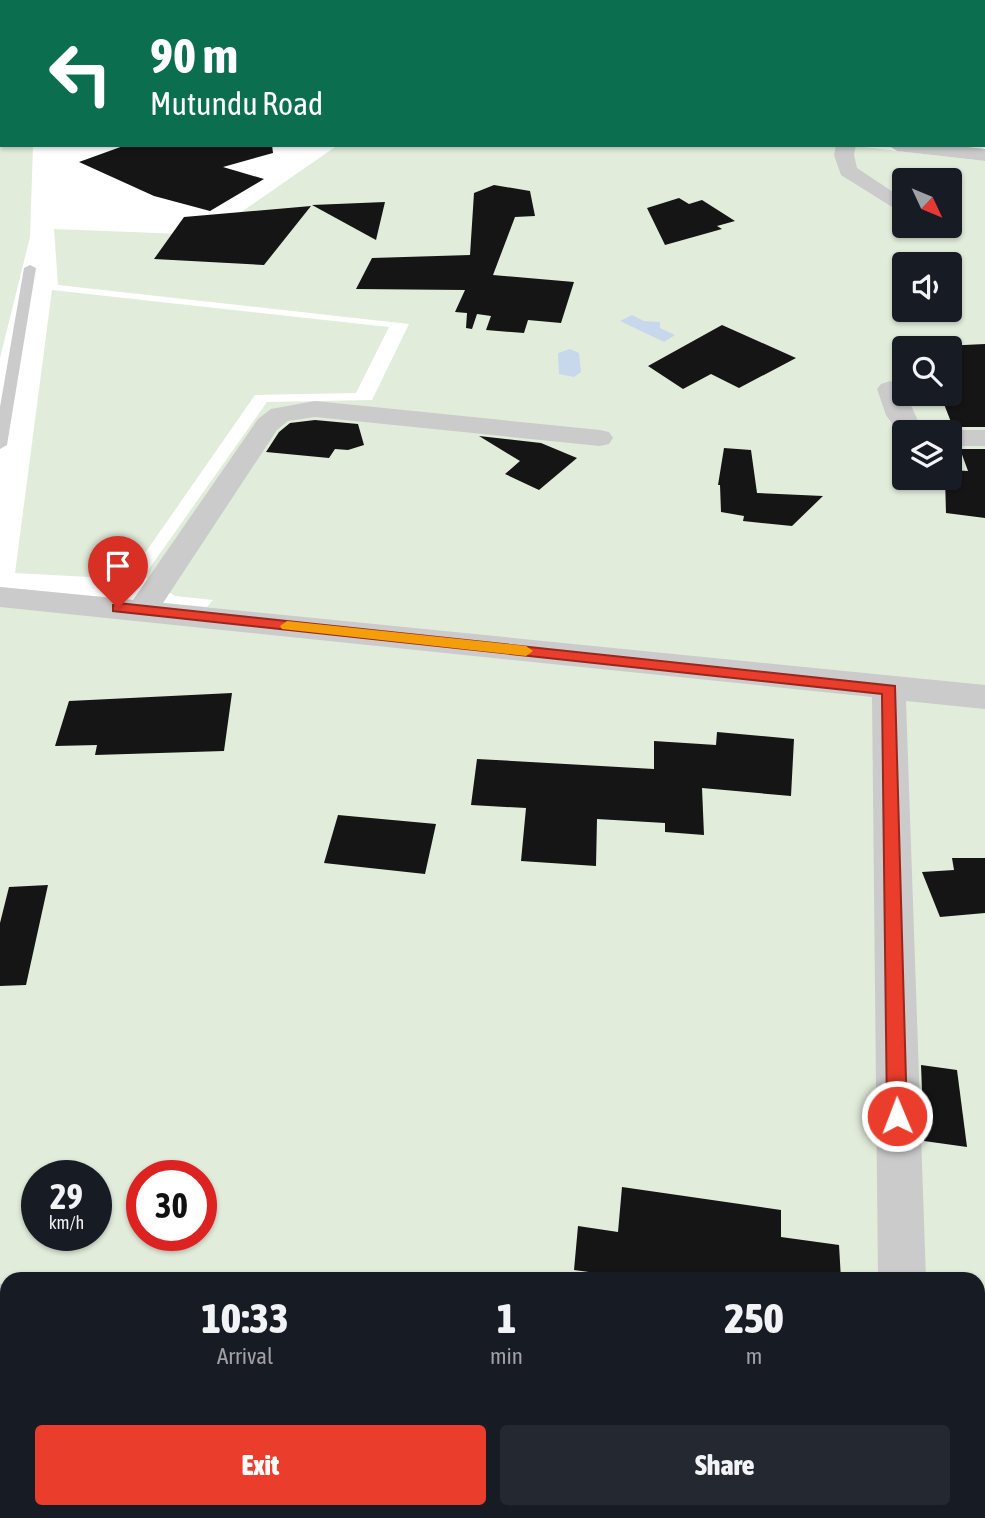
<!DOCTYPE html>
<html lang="en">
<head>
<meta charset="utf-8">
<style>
	:root { --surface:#171b24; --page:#242831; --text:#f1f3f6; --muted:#9ea1a6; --accent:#ea3d2c }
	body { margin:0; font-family:"Asap Condensed",sans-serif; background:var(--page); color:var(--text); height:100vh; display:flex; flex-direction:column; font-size:26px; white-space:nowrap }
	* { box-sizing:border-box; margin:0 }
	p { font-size:23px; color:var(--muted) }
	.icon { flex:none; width:38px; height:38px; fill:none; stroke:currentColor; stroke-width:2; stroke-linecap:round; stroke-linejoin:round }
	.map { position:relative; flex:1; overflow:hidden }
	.details { position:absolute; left:0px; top:1272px; width:985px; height:247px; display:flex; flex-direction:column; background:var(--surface); border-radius:21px 21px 0 0; box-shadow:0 2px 5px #0004 }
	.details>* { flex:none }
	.guide { position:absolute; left:0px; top:0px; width:985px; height:147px; box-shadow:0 2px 5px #0004; background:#0b6e4f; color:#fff; overflow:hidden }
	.needle { width:46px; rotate:134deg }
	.controls { position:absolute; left:892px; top:168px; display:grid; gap:14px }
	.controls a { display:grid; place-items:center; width:70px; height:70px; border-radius:7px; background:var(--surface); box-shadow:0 2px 5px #0004; font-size:35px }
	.speed { position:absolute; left:21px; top:1160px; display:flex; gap:14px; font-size:35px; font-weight:700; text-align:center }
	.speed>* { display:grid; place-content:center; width:91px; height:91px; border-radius:50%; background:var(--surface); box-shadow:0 2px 5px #0004; line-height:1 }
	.speed small { font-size:18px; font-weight:400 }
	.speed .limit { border:10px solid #d22; background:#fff; color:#111 }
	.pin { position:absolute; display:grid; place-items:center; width:60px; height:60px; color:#fff; margin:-72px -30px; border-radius:50% 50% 50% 0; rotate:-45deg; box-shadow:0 0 7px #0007 }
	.pin .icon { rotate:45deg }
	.me { position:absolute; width:77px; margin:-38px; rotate:359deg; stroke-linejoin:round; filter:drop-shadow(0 0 5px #0008) }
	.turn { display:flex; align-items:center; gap:24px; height:147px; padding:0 35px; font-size:32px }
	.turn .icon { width:91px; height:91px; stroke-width:2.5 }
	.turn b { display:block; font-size:49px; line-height:60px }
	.eta { display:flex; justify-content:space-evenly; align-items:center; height:119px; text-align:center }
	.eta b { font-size:42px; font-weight:800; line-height:49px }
	.button { display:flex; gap:14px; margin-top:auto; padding:14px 35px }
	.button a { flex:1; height:80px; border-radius:7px; background:var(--accent); color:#fff; font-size:28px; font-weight:800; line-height:80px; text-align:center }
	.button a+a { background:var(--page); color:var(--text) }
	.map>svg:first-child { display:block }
	.green { fill:#e2ecdb; fill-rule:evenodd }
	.water { fill:#c7d8ec }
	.building { fill:#151515 }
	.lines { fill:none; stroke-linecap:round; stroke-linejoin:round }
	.lane { fill:#cbcbcb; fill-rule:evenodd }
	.street { fill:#cbcbcb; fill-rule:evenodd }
	.route { fill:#ea3d2c; stroke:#98281d; stroke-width:2 }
	.slow { fill:#f59e0b }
</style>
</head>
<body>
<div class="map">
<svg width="985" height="1518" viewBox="0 0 985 1518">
	<rect width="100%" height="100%" fill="#fff"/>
	<g class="green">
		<path d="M600,0H939L940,2H600Z"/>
		<path d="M0,66L2,145H33L30,237L0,358Z"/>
		<path d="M338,145H846L985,161V1518H0V587L207,607L213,600L175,596L144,576L267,402L372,400L409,324L58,285L54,229L208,235ZM905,180H950V226H905ZM905,264H950V310H905ZM905,348H950V394H905ZM905,432H950V478H905ZM37,1176H96V1236H37ZM142,1176H201V1236H142ZM7,1279H978V1512H7Z"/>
		<path d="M52,290L389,327L356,393L255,395L127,579L15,573Z"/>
	</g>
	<g class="water">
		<path d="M632,315L644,321L660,322V328L675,335L664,342L620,321Z"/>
		<path d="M570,349L579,353L581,372L574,377L559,374L558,353Z"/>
	</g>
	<g class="building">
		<path d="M126,145H272L273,153L223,167L264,179L210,211L154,196L79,162Z"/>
		<path d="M494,185L530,191L535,216L515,217L493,275L574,282L561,323L528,320L524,333L486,330L491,316L477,314L472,329L466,328L467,313L455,312L465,290L356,289L372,258L470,255L474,193Z"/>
		<path d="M679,198L689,204L702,200L735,221L717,226L722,229L665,245L647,208Z"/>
		<path d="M385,202L376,240L312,205Z"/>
		<path d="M311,206L264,265L154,259L184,217Z"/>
		<path d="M722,325L796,358L739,388L711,374L683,389L648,366Z"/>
		<path d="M985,344V427H953L940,394H950V348L922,347Z"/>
		<path d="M315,420L358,424L364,445L348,450L335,449L329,458L266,452L279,432L290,423Z"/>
		<path d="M479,436L541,443L577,458L539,490L505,474L520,461Z"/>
		<path d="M724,448L751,450L757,493L823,496L792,526L743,521L744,516L721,512L720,485H718Z"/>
		<path d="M960,449H985V518L946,513L945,478H950V470L968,471Z"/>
		<path d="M232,693L224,751L95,755L97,745L55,746L69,701Z"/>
		<path d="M717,732L794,739L791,796L702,788L704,835L665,832V823L597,819L596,866L521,861L526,808L471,805L477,759L654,769V741L716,745Z"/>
		<path d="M338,815L436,824L425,874L324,863Z"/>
		<path d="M952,858H985V913L940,917L922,872L954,870Z"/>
		<path d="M48,885L26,985L0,986V923L9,887Z"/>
		<path d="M921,1065L957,1070L967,1147L924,1141Z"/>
		<path d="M622,1187L781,1210V1237L839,1245L841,1279H640L574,1270L578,1226L618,1232Z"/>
	</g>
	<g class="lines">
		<g class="lane">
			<path d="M604,0H612L613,2H605Z"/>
			<path d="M30,265L36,268L7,445L0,449V407L24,268Z"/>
		</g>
		<g class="street">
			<path d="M586,0H602L603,2H587Z"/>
			<rect x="0" y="53" width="2" height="10"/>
			<path d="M836,145H856L854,155L857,168L905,200V215L841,175L834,155Z"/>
			<path d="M888,145H950L985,149V161L897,151Z"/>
			<path d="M890,381L899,384C909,397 915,417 924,432H905V438H902L886,415L877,389L881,384Z"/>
			<path d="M315,401L600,430L609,432L613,438L609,444L600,446L315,417L288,421L277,430L163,603L985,685V709L906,701L926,1279H878L872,697L0,607V587L133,600L258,419L271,409Z"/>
			<path d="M950,430H985V446H950V432H941Z"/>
			<rect x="0" y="1284" width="7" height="50"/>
			<path d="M978,1348L985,1351V1404L978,1402Z"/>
			<path d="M978,1507L982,1518H928L926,1512H978Z"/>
		</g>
	</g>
	<path class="route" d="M118,603L895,686L907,1116L904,1123L897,1125L890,1123L887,1116L882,694L113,611V605Z"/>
	<path class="slow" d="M287,621L526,646L533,651L526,656L282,629L280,626Z"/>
</svg>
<div class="controls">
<a><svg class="needle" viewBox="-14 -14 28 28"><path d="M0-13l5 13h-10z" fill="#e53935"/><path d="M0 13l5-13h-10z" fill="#9ea1a6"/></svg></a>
<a><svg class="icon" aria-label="sound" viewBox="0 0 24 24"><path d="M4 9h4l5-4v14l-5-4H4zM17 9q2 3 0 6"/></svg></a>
<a><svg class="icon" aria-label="search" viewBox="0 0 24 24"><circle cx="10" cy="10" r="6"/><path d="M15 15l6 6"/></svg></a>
<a><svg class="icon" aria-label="layers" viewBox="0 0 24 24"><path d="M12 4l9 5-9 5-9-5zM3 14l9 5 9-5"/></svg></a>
</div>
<div class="speed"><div>29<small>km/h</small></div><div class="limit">30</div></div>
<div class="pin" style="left:118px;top:608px;background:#d93025"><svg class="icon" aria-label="arrive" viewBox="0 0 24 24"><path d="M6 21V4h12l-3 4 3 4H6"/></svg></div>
<svg class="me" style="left:897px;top:1116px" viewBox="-20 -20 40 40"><circle r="17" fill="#ea3d2c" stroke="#fff" stroke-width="3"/><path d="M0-11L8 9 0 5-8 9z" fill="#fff"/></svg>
<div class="guide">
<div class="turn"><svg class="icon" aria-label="left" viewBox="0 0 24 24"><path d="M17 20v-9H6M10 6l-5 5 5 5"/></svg><div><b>90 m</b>Mutundu Road</div></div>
</div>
<section class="details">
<div class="eta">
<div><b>10:33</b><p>Arrival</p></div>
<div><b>1</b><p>min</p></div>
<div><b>250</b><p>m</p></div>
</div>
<div class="button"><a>Exit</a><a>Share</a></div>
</section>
</div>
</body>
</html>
